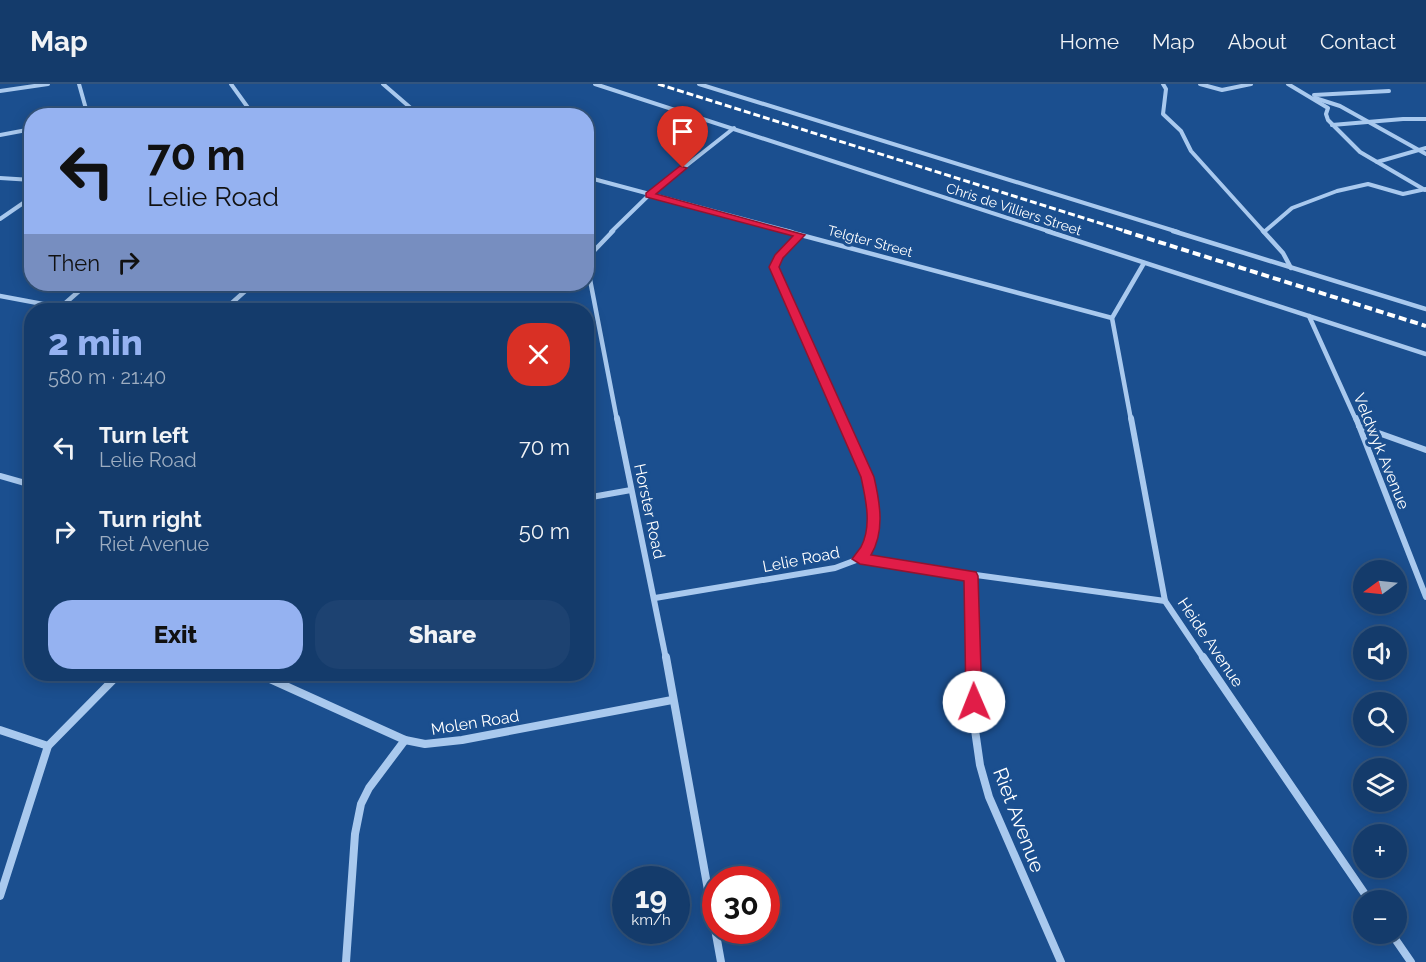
<!DOCTYPE html>
<html lang="en">
<head>
<meta charset="utf-8">
<style>
	:root { --surface:#143b6b; --page:#1d4271; --text:#f1f3f6; --muted:#9dadc1; --line:#33557e; --accent:#95b2f1 }
	body { margin:0; font-family:Raleway,sans-serif; background:var(--page); color:var(--text); height:100vh; display:flex; flex-direction:column; font-size:22px; white-space:nowrap }
	* { box-sizing:border-box; margin:0 }
	p { font-size:20px; color:var(--muted) }
	.icon { flex:none; width:33px; height:33px; fill:none; stroke:currentColor; stroke-width:2; stroke-linecap:round; stroke-linejoin:round }
	.map { position:relative; flex:1; overflow:hidden }
	.drawer { position:absolute; left:24px; top:219px; width:570px; height:378px; display:flex; flex-direction:column; background:var(--surface); border-radius:24px; box-shadow:0 3px 15px #0003,0 0 0 2px var(--line) }
	.drawer>* { flex:none }
	.banner { position:absolute; left:24px; top:24px; width:570px; height:183px; border-radius:24px; box-shadow:0 3px 15px #0003,0 0 0 2px var(--line); background:#95b2f1; color:#111; overflow:hidden }
	.needle { width:39px; rotate:255deg }
	.controls { position:absolute; left:1353px; top:476px; display:grid; gap:12px }
	.controls a { display:grid; place-items:center; width:54px; height:54px; border-radius:50%; background:var(--surface); box-shadow:0 3px 15px #0003,0 0 0 2px var(--line); font-size:30px }
	.speed { position:absolute; left:612px; top:782px; display:flex; gap:12px; font-size:30px; font-weight:700; text-align:center }
	.speed>* { display:grid; place-content:center; width:78px; height:78px; border-radius:50%; background:var(--surface); box-shadow:0 3px 15px #0003,0 0 0 2px var(--line); line-height:1 }
	.speed small { font-size:15px; font-weight:400 }
	.speed .limit { border:9px solid #d22; background:#fff; color:#111 }
	.pin { position:absolute; display:grid; place-items:center; width:51px; height:51px; color:#fff; margin:-62px -26px; border-radius:50% 50% 50% 0; rotate:-45deg; box-shadow:0 0 6px #0007 }
	.pin .icon { rotate:45deg }
	.me { position:absolute; width:66px; margin:-33px; rotate:359deg; stroke-linejoin:round; filter:drop-shadow(0 0 4px #0008) }
	.turn { display:flex; align-items:center; gap:21px; height:126px; padding:0 24px; font-size:27px }
	.turn .icon { width:78px; height:78px; stroke-width:2.5 }
	.turn b { display:block; font-size:42px; line-height:51px }
	.then { display:flex; align-items:center; height:57px; padding:0 24px; background:#0003; gap:12px; font-size:22px }
	.round { display:grid; place-items:center; flex:none; width:63px; height:63px; border-radius:24px; background:var(--page) }
	.headline { display:flex; align-items:center; justify-content:space-between; height:102px; padding:0 24px }
	h1 { font-size:36px; font-weight:800; line-height:45px; color:var(--accent) }
	.primary-button { display:flex; gap:12px; margin-top:auto; padding:12px 24px }
	.primary-button a { flex:1; height:69px; border-radius:24px; background:var(--accent); color:#111; font-size:24px; font-weight:800; line-height:69px; text-align:center }
	.primary-button a+a { background:var(--page); color:var(--text) }
	ul { padding:0; list-style:none }
	li { display:flex; align-items:center; gap:18px; height:84px; padding:0 24px }
	li div { flex:1 }
	li b { display:block; font-size:22px }
	li em { font-style:normal }
	header { display:flex; align-items:center; gap:36px; box-sizing:border-box; height:84px; padding:0 30px; background:var(--surface); border-bottom:2px solid var(--line) }
	header strong { font-size:28px }
	nav { display:flex; gap:33px; margin-inline-start:auto; font-size:21px }
	.map>svg:first-child { display:block }
	.lines { fill:none; stroke-linecap:round; stroke-linejoin:round }
	.street-far3 { stroke:#a9c9ee; stroke-width:4 }
	.street-far2 { stroke:#a9c9ee; stroke-width:4.5 }
	.street-far1 { stroke:#a9c9ee; stroke-width:6 }
	.street { stroke:#a9c9ee; stroke-width:8 }
	.rail-far1 { stroke:#fff; stroke-width:3; stroke-dasharray:7 3; stroke-linecap:butt }
	.rail { stroke:#fff; stroke-width:4; stroke-dasharray:8 4; stroke-linecap:butt }
	.route { fill:#e11d48; stroke:#92132f; stroke-width:1.5 }
	.labels { text-anchor:middle; stroke-width:6; stroke-linejoin:round; paint-order:stroke }
	.far-street-label { font-size:14px; fill:#fff; stroke:#1b4f8f }
	.street-label { font-size:16px; fill:#fff; stroke:#1b4f8f }
	.near-street-label { font-size:20px; fill:#fff; stroke:#1b4f8f }
</style>
</head>
<body>
<header>
<strong>Map</strong>
<nav><a>Home</a><a>Map</a><a>About</a><a>Contact</a></nav>
</header>
<div class="map">
<svg width="1426" height="878" viewBox="0 0 1426 878">
	<rect width="100%" height="100%" fill="#1b4f8f"/>
	<g class="lines">
		<g class="street-far3">
			<path d="M79,0L88,32"/>
			<path d="M231,0L254,32"/>
			<path d="M383,0L420,32"/>
			<path d="M595,0L1051,148"/>
			<path d="M699,0L1178,148"/>
			<path d="M1163,0L1166,5L1163,30L1181,47L1191,67L1264,148"/>
			<path d="M1200,0L1222,6L1251,0"/>
			<path d="M1288,0L1328,24L1326,30L1328,36L1360,68L1425,106"/>
			<path d="M0,7L48,0"/>
			<path d="M1314,11L1389,7"/>
			<path d="M1315,14L1340,22L1426,70"/>
			<path d="M1332,41L1403,35H1426"/>
			<path d="M0,51L32,45"/>
			<path d="M1377,78L1426,64"/>
			<path d="M586,93L792,148"/>
			<path d="M0,94L32,96"/>
			<path d="M0,135L32,113"/>
			<path d="M611,148L649,111L734,44"/>
			<path d="M1264,148L1292,124L1337,107L1368,100L1403,110L1426,105"/>
		</g>
		<g class="street-far2">
			<path d="M613,147L589,172L587,180L617,336"/>
			<path d="M786,147L1112,234"/>
			<path d="M1047,147L1426,270"/>
			<path d="M1173,147L1426,225"/>
			<path d="M1263,147L1283,169L1291,184"/>
			<path d="M800,151L778,173L774,183L842,336"/>
			<path d="M0,212L75,226"/>
			<path d="M62,222L87,200"/>
			<path d="M224,226L253,200"/>
			<path d="M1309,232L1356,336"/>
			<path d="M1131,336L1112,234L1144,179"/>
		</g>
		<g class="street-far1">
			<path d="M617,334L666,575"/>
			<path d="M842,334C862,379 891,429 859,475"/>
			<path d="M1131,334L1165,517L1204,575"/>
			<path d="M1356,334L1426,513"/>
			<path d="M1359,342L1426,366"/>
			<path d="M0,392L32,401"/>
			<path d="M586,414L631,406"/>
			<path d="M971,492L973,575"/>
			<path d="M655,514L835,484L859,475L1165,517"/>
		</g>
		<g class="street">
			<path d="M666,573L721,878"/>
			<path d="M973,573L974,639L980,681L989,713L1061,878"/>
			<path d="M1203,573L1369,816"/>
			<path d="M259,590L405,656L425,660L462,656L672,616"/>
			<path d="M0,646L48,662"/>
			<path d="M0,812L48,662L119,590"/>
			<path d="M1391,849L1411,878"/>
			<path d="M346,878L355,750L361,720L369,704L405,656"/>
		</g>
		<path class="rail-far1" d="M658,0L1128,148"/>
		<path class="rail" d="M1124,147L1426,242"/>
	</g>
	<path class="route" d="M680,82L687,84L656,110L805,151L783,174L779,183L874,393C880,419 885,447 871,471L976,488L978,492L982,618L979,623L974,625L968,623L966,618L964,497L860,480L852,475C855,471 858,467 861,463C872,442 866,416 861,393L769,183L775,171L793,152L646,113V109Z"/>
	<g class="labels">
		<g class="far-street-label">
			<text transform="translate(1014 125) rotate(18)" y="5">Chris de Villiers Street</text>
			<text transform="translate(870 157) rotate(15)" y="5">Telgter Street</text>
		</g>
		<g class="street-label">
			<text transform="translate(1382 367) rotate(68)" y="6">Veldwyk Avenue</text>
			<text transform="translate(650 427) rotate(78)" y="6">Horster Road</text>
			<text transform="translate(801 475) rotate(-11)" y="6">Lelie Road</text>
			<text transform="translate(1211 558) rotate(56)" y="6">Heide Avenue</text>
			<text transform="translate(475 638) rotate(-9)" y="6">Molen Road</text>
		</g>
		<g class="near-street-label">
			<text transform="translate(1019 736) rotate(69)" y="7">Riet Avenue</text>
		</g>
	</g>
</svg>
<div class="controls">
<a><svg class="needle" viewBox="-14 -14 28 28"><path d="M0-13l5 13h-10z" fill="#e53935"/><path d="M0 13l5-13h-10z" fill="#9dadc1"/></svg></a>
<a><svg class="icon" aria-label="sound" viewBox="0 0 24 24"><path d="M4 9h4l5-4v14l-5-4H4zM17 9q2 3 0 6"/></svg></a>
<a><svg class="icon" aria-label="search" viewBox="0 0 24 24"><circle cx="10" cy="10" r="6"/><path d="M15 15l6 6"/></svg></a>
<a><svg class="icon" aria-label="layers" viewBox="0 0 24 24"><path d="M12 4l9 5-9 5-9-5zM3 14l9 5 9-5"/></svg></a>
<a>+</a>
<a>−</a>
</div>
<div class="speed"><div>19<small>km/h</small></div><div class="limit">30</div></div>
<div class="pin" style="left:683px;top:84px;background:#d93025"><svg class="icon" aria-label="arrive" viewBox="0 0 24 24"><path d="M6 21V4h12l-3 4 3 4H6"/></svg></div>
<svg class="me" style="left:974px;top:618px" viewBox="-20 -20 40 40"><circle r="19" fill="#fff"/><path d="M0-13L10 11 0 6-10 11z" fill="#e11d48"/></svg>
<div class="banner">
<div class="turn"><svg class="icon" aria-label="left" viewBox="0 0 24 24"><path d="M17 20v-9H6M10 6l-5 5 5 5"/></svg><div><b>70 m</b>Lelie Road</div></div>
<div class="then">Then<svg class="icon" aria-label="right" viewBox="0 0 24 24"><path d="M7 20v-9h11M14 6l5 5-5 5"/></svg></div>
</div>
<section class="drawer">
<div class="headline"><div><h1>2 min</h1><p>580 m · 21:40</p></div><a class="round" style="background:#d93025;color:#fff"><svg class="icon" aria-label="close" viewBox="0 0 24 24"><path d="M6 6l12 12M18 6L6 18"/></svg></a></div>
<ul>
<li><svg class="icon" aria-label="left" viewBox="0 0 24 24"><path d="M17 20v-9H6M10 6l-5 5 5 5"/></svg><div><b>Turn left</b><p>Lelie Road</p></div><em>70 m</em></li>
<li><svg class="icon" aria-label="right" viewBox="0 0 24 24"><path d="M7 20v-9h11M14 6l5 5-5 5"/></svg><div><b>Turn right</b><p>Riet Avenue</p></div><em>50 m</em></li>
</ul>
<div class="primary-button"><a>Exit</a><a>Share</a></div>
</section>
</div>
</body>
</html>
